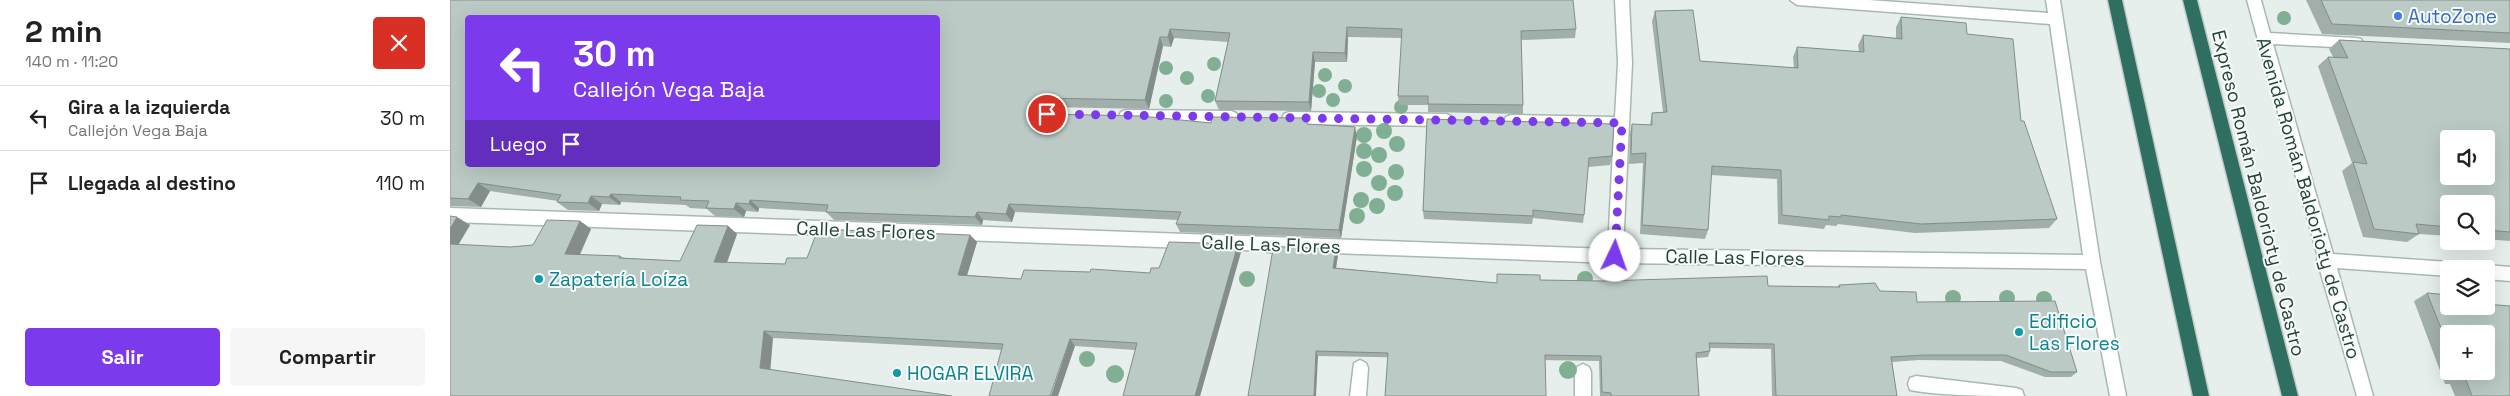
<!DOCTYPE html>
<html lang="es">
<head>
<meta charset="utf-8">
<style>
	:root { --surface:#fff; --page:#f6f6f6; --text:#222; --muted:#767676; --line:#e0e0e0; --accent:#7c3aed }
	body { margin:0; font-family:"Space Grotesk",sans-serif; background:var(--page); color:var(--text); height:100vh; display:flex; flex-direction:column; font-size:19px; white-space:nowrap }
	* { box-sizing:border-box; margin:0 }
	p { font-size:16px; color:var(--muted) }
	.icon { flex:none; width:28px; height:28px; fill:none; stroke:currentColor; stroke-width:2; stroke-linecap:round; stroke-linejoin:round }
	.map { position:relative; flex:1; overflow:hidden }
	.side { display:flex; flex-direction:column; background:var(--surface); width:450px }
	.side>* { flex:none }
	.top-card { position:absolute; left:15px; top:15px; width:475px; height:152px; border-radius:5px; box-shadow:0 5px 20px #0002; background:#7c3aed; color:#fff; overflow:hidden }
	.controls { position:absolute; left:1990px; top:130px; display:grid; gap:10px }
	.controls a { display:grid; place-items:center; width:55px; height:55px; border-radius:5px; background:var(--surface); box-shadow:0 5px 20px #0002; font-size:25px }
	.pin { position:absolute; display:grid; place-items:center; width:42px; height:42px; color:#fff; margin:-21px; border:2px solid #fff; border-radius:50%; box-shadow:0 1px 5px #0007 }
	.me { position:absolute; width:55px; margin:-28px; rotate:3deg; stroke-linejoin:round; filter:drop-shadow(0 0 4px #0008) }
	.turn { display:flex; align-items:center; gap:18px; height:105px; padding:0 25px; font-size:22px }
	.turn .icon { width:65px; height:65px; stroke-width:2.5 }
	.turn b { display:block; font-size:35px; line-height:42px }
	.then { display:flex; align-items:center; height:48px; padding:0 25px; background:#0003; gap:10px; font-size:19px }
	.round { display:grid; place-items:center; flex:none; width:52px; height:52px; border-radius:5px; background:var(--page) }
	.headline { display:flex; align-items:center; justify-content:space-between; height:85px; padding:0 25px }
	h1 { font-size:30px; font-weight:800; line-height:38px }
	.cta { display:flex; gap:10px; margin-top:auto; padding:10px 25px }
	.cta a { flex:1; height:58px; border-radius:5px; background:var(--accent); color:#fff; font-size:20px; font-weight:800; line-height:58px; text-align:center }
	.cta a+a { background:var(--page); color:var(--text) }
	ul { padding:0; list-style:none }
	li { display:flex; align-items:center; gap:15px; height:65px; padding:0 25px; border-top:1px solid var(--line) }
	li div { flex:1 }
	li b { display:block; font-size:19px }
	li em { font-style:normal }
	main { display:flex; flex:1; min-height:0 }
	.map>svg:first-child { display:block }
	.lines { fill:none; stroke-linecap:round; stroke-linejoin:round }
	.minor-casing { stroke:#a8b8b2; stroke-width:3 }
	.motorway-casing { stroke:#c2cac8; stroke-width:3 }
	.minor { fill:#fff; fill-rule:evenodd }
	.motorway { fill:#2f6f62; fill-rule:evenodd }
	.tree { fill:#80af93 }
	.wall { fill:#a1aea9; fill-rule:evenodd }
	.shaded-wall { fill:#838d89 }
	.building { fill:#bbcac4; stroke:#838d89; fill-rule:evenodd }
	.route { stroke:#7c3aed; stroke-width:9; stroke-dasharray:0 16.2 }
	.shop-dot { fill:#3f7fe0; stroke:#f7fbf9; stroke-width:2 }
	.culture-dot { fill:#0f9aa8; stroke:#f7fbf9; stroke-width:2 }
	.labels { text-anchor:middle; stroke-width:4; stroke-linejoin:round; paint-order:stroke }
	.shop-label { font-size:19px; fill:#366cbe; stroke:#f7fbf9; text-anchor:start }
	.street-label { font-size:19px; fill:#24423a; stroke:#f7fbf9 }
	.culture-label { font-size:19px; fill:#0d838f; stroke:#f7fbf9; text-anchor:start }
</style>
</head>
<body>
<main>
<section class="side">
<div class="headline"><div><h1>2 min</h1><p>140 m · 11:20</p></div><a class="round" style="background:#d93025;color:#fff"><svg class="icon" aria-label="close" viewBox="0 0 24 24"><path d="M6 6l12 12M18 6L6 18"/></svg></a></div>
<ul>
<li><svg class="icon" aria-label="left" viewBox="0 0 24 24"><path d="M17 20v-9H6M10 6l-5 5 5 5"/></svg><div><b>Gira a la izquierda</b><p>Callejón Vega Baja</p></div><em>30 m</em></li>
<li><svg class="icon" aria-label="arrive" viewBox="0 0 24 24"><path d="M6 21V4h12l-3 4 3 4H6"/></svg><div><b>Llegada al destino</b></div><em>110 m</em></li>
</ul>
<div class="cta"><a>Salir</a><a>Compartir</a></div>
</section>
<div class="map">
<svg width="2060" height="396" viewBox="0 0 2060 396">
	<rect width="100%" height="100%" fill="#e6efeb"/>
	<g class="lines">
		<defs>
			<g id="minor">
				<path d="M1165,0H1179L1182,63L1173,249L1633,255L1600,24L1347,5L1340,0H1419L1598,13L1596,0H1610L1650,262L1676,396H1660L1636,269L1165,263L0,222V208L1158,249L1164,129L1061,127L1056,125L1054,121L1056,117L1061,115L1165,117L1168,63Z"/>
				<path d="M1797,0H1811L1820,33L1906,38L1911,39L1913,43L1911,47L1906,48L1823,44L1883,254L1999,262L2004,264L2007,269H1999V276L1887,268L1923,396H1907L1867,260L1868,257Z"/>
				<path d="M676,110L781,111L786,113L788,117L786,121L781,123L676,122L671,120L669,116L671,112Z"/>
				<path d="M839,112L996,114L1001,116L1003,120L1001,124L996,126L839,124L834,122L832,118L834,114Z"/>
				<path d="M2036,265L2060,267V281L2036,279V269H2030Z"/>
				<path d="M910,360L916,363L918,368L916,396H900L904,363Z"/>
				<path d="M1133,364L1139,367L1141,372V396H1125V372L1127,367Z"/>
				<path d="M1466,376L1566,388L1572,390L1574,396C1541,396 1491,396 1460,390L1458,384L1460,378Z"/>
			</g>
			<g id="motorway">
				<path d="M1658,0H1672L1759,396H1743Z"/>
				<path d="M1733,0H1747L1848,396H1832Z"/>
			</g>
		</defs>
		<use href="#minor" class="minor-casing"/>
		<use href="#motorway" class="motorway-casing"/>
		<use href="#minor" class="minor"/>
		<use href="#motorway" class="motorway"/>
	</g>
	<g class="tree">
		<circle cx="1834" cy="18" r="7"/>
		<circle cx="764" cy="64" r="7"/>
		<circle cx="716" cy="68" r="7"/>
		<circle cx="875" cy="75" r="7"/>
		<circle cx="737" cy="78" r="7"/>
		<circle cx="895" cy="86" r="7"/>
		<circle cx="869" cy="91" r="7"/>
		<circle cx="758" cy="96" r="7"/>
		<circle cx="883" cy="100" r="7"/>
		<circle cx="716" cy="101" r="7"/>
		<circle cx="951" cy="107" r="7"/>
		<circle cx="934" cy="131" r="8"/>
		<circle cx="914" cy="135" r="8"/>
		<circle cx="947" cy="144" r="8"/>
		<circle cx="914" cy="151" r="8"/>
		<circle cx="929" cy="155" r="8"/>
		<circle cx="914" cy="169" r="8"/>
		<circle cx="946" cy="172" r="8"/>
		<circle cx="929" cy="183" r="8"/>
		<circle cx="945" cy="193" r="8"/>
		<circle cx="911" cy="200" r="8"/>
		<circle cx="927" cy="206" r="8"/>
		<circle cx="907" cy="216" r="8"/>
		<circle cx="797" cy="279" r="8"/>
		<circle cx="1135" cy="279" r="8"/>
		<circle cx="1503" cy="298" r="8"/>
		<circle cx="1557" cy="298" r="8"/>
		<circle cx="1594" cy="299" r="8"/>
		<circle cx="637" cy="359" r="8"/>
		<circle cx="1118" cy="370" r="9"/>
		<circle cx="665" cy="374" r="9"/>
	</g>
	<g class="wall">
		<path d="M0,0L1126,29L1125,38L1071,40L1073,105V114L978,112V105H949L948,96L952,38L898,37L897,62H865L861,111L769,110L765,101L778,42L724,38L721,47L713,46L699,109L597,107L591,109L589,113L592,114L761,123L859,124L907,136L891,238L730,232L726,224L728,220L565,212L562,222L533,220L532,225L384,220L376,212L309,208L308,212L296,211L294,217L265,216L257,209L240,208L236,205L171,202L170,205L152,204L149,211L118,210L107,202L108,201L40,191L31,207L0,206ZM18,18H488V165H18Z"/>
		<path d="M1856,0H2060V43L1872,34Z"/>
		<path d="M1205,11L1250,61L1344,68L1343,57L1347,47L1409,52L1408,45L1413,35L1446,38V27L1451,17L1517,34L1571,121L1607,219L1599,228L1465,233L1388,224L1386,226L1376,225L1374,229L1328,224L1327,179L1261,175L1258,230L1255,239L1190,234L1193,163L1179,164L1180,134L1182,124L1200,125L1202,113L1213,112L1202,21Z"/>
		<path d="M1889,40L2060,49V241L2036,239V204H1999V236L1969,234L1957,242L1913,237L1892,171L1902,163L1868,66L1878,57H1883L1879,49Z"/>
		<path d="M977,119L1162,156L1160,165L1138,167L1134,215L1133,223L1083,218L1082,224L974,219L973,211Z"/>
		<path d="M0,216L20,225L8,245L60,247L83,245L130,221L141,229L130,255L170,256L174,258L230,261L278,226L287,234L277,263L335,264L357,258L520,235L527,242L517,275L571,279L640,272L700,273L709,268L791,252L750,396H673L685,350L625,346L552,350L323,338L0,396Z"/>
		<path d="M813,246L888,255L886,268L1047,283L1090,280L1318,286L1388,287L1389,285L1430,291L1467,302L1627,372L1621,377H1595L1551,361L1469,360L1442,362L1447,396H1322L1321,349L1260,348V351L1258,357L1246,358L1249,396H1150L1149,361L868,356L822,254L815,253Z"/>
		<path d="M1977,293L1999,306L2060,396H2005L2000,384H1995L1964,301ZM1999,334L2036,371H1999Z"/>
	</g>
	<g class="shaded-wall">
		<path d="M897,27L898,37L897,62L895,53Z"/>
		<path d="M720,29L724,38L721,47L718,37Z"/>
		<path d="M710,37L713,46L699,109L695,100Z"/>
		<path d="M863,52L865,62L861,111L859,102Z"/>
		<path d="M592,98L597,107L591,109L588,114L585,111L583,105L586,100Z"/>
		<path d="M905,127L907,136L891,238L889,230Z"/>
		<path d="M28,183L40,191L31,207L18,199Z"/>
		<path d="M161,194L171,202L170,205L159,197Z"/>
		<path d="M141,196L152,204L149,211L138,203Z"/>
		<path d="M300,200L309,208L308,212L299,204Z"/>
		<path d="M286,203L296,211L294,217L284,209Z"/>
		<path d="M559,204L565,212L562,222L556,214Z"/>
		<path d="M527,212L533,220L532,225L525,217Z"/>
		<path d="M7,217L20,225L4,252L0,249V229Z"/>
		<path d="M130,221L141,229L126,262L115,254Z"/>
		<path d="M278,226L287,234L274,270L264,262Z"/>
		<path d="M520,235L527,242L515,282L508,275Z"/>
		<path d="M788,244L791,252L750,396H745Z"/>
		<path d="M886,249L888,255L885,274L883,268Z"/>
		<path d="M314,331L323,338L320,374L310,368Z"/>
		<path d="M620,339L625,346L608,396H601Z"/>
		<path d="M866,351L868,356L866,396H864Z"/>
	</g>
	<g class="building">
		<path d="M0,0H1123L1126,29L1071,31L1073,105L978,104V96H948L952,29L897,27L895,53L863,52L859,102L765,101L780,33L720,29L718,37H710L695,100L592,98L586,100L583,105L585,111L592,114L691,116L761,123L762,117L857,118V124L905,127L889,230L726,224L731,212L559,204L556,214L527,212L525,217L376,212L378,205L300,200L299,204L286,203L284,209L256,208L259,201L230,200L231,197L161,194L159,197L141,196L138,203L107,202L111,195L28,183L18,199L0,198ZM18,18H488V165H18Z"/>
		<path d="M1871,0H2060V33L1882,24Z"/>
		<path d="M1243,10L1250,61L1348,68L1347,47L1414,52L1413,35L1452,39L1451,17L1516,23L1517,34L1563,39L1571,121H1574L1607,219L1471,224L1391,215V217L1379,216V220L1332,215L1331,170L1262,166L1258,230L1192,225L1196,153L1181,154L1182,124L1202,125V113L1217,112L1205,11Z"/>
		<path d="M1889,40L2060,49V232L2036,230V204H1999V227L1966,224L1969,234L1924,229L1903,162L1917,164L1878,57L1898,58ZM1999,139H2036V176H1999Z"/>
		<path d="M977,119L1164,124L1162,156L1139,158L1134,215L1083,210V216L973,211Z"/>
		<path d="M0,216L7,217L0,229Z"/>
		<path d="M97,220L130,221L115,254L170,256L169,258L230,261L247,225L278,226L264,262L335,264L337,258H357L368,229L520,235L508,275L571,279L574,270L640,272L641,269L700,273L701,268H709L719,242L788,244L745,396H673L687,343L620,339L600,396H603H539L553,344L314,331L310,368L502,396H0V244L60,247L83,245Z"/>
		<path d="M813,246L886,249L883,268L1047,283V274L1090,275V280L1152,281L1317,276L1318,286L1390,287L1389,285L1425,283L1430,291L1466,292L1467,302L1605,301L1627,372H1601L1556,355H1474L1441,357L1447,396H1326L1324,344L1259,343L1260,351L1246,353L1249,396H1161V393L1152,392L1151,356L1095,355L1096,396H935L938,353L866,351L864,396H798L823,249Z"/>
		<path d="M1977,293L1999,295V306H2036V304L2060,306V396H2022L2015,377H2010L2008,371H2036V334H1999V348Z"/>
	</g>
	<g class="lines">
		<path class="route" d="M597,114L1172,123L1165,256"/>
	</g>
	<circle class="shop-dot" cx="1948" cy="16" r="5"/>
	<g class="culture-dot">
		<circle cx="89" cy="279" r="5"/>
		<circle cx="1569" cy="332" r="5"/>
		<circle cx="447" cy="373" r="5"/>
	</g>
	<g class="labels">
		<g class="shop-label">
			<text x="1958" y="23">AutoZone</text>
		</g>
		<g class="street-label">
			<text transform="translate(1809 193) rotate(76)" y="7">Expreso Román Baldorioty de Castro</text>
			<text transform="translate(1859 198) rotate(74)" y="7">Avenida Román Baldorioty de Castro</text>
			<text transform="translate(416 230) rotate(2)" y="7">Calle Las Flores</text>
			<text transform="translate(821 244) rotate(2)" y="7">Calle Las Flores</text>
			<text transform="translate(1285 257) rotate(1)" y="7">Calle Las Flores</text>
		</g>
		<g class="culture-label">
			<text x="99" y="286">Zapatería Loíza</text>
			<text x="1579" y="328">Edificio<tspan x="1579" dy="22">Las Flores</tspan></text>
			<text x="457" y="380">HOGAR ELVIRA</text>
		</g>
	</g>
</svg>
<div class="controls">
<a><svg class="icon" aria-label="sound" viewBox="0 0 24 24"><path d="M4 9h4l5-4v14l-5-4H4zM17 9q2 3 0 6"/></svg></a>
<a><svg class="icon" aria-label="search" viewBox="0 0 24 24"><circle cx="10" cy="10" r="6"/><path d="M15 15l6 6"/></svg></a>
<a><svg class="icon" aria-label="layers" viewBox="0 0 24 24"><path d="M12 4l9 5-9 5-9-5zM3 14l9 5 9-5"/></svg></a>
<a>+</a>
</div>
<div class="pin" style="left:597px;top:114px;background:#d93025"><svg class="icon" aria-label="arrive" viewBox="0 0 24 24"><path d="M6 21V4h12l-3 4 3 4H6"/></svg></div>
<svg class="me" style="left:1165px;top:256px" viewBox="-20 -20 40 40"><circle r="19" fill="#fff"/><path d="M0-13L10 11 0 6-10 11z" fill="#7c3aed"/></svg>
<div class="top-card">
<div class="turn"><svg class="icon" aria-label="left" viewBox="0 0 24 24"><path d="M17 20v-9H6M10 6l-5 5 5 5"/></svg><div><b>30 m</b>Callejón Vega Baja</div></div>
<div class="then">Luego<svg class="icon" aria-label="arrive" viewBox="0 0 24 24"><path d="M6 21V4h12l-3 4 3 4H6"/></svg></div>
</div>
</div>
</main>
</body>
</html>
